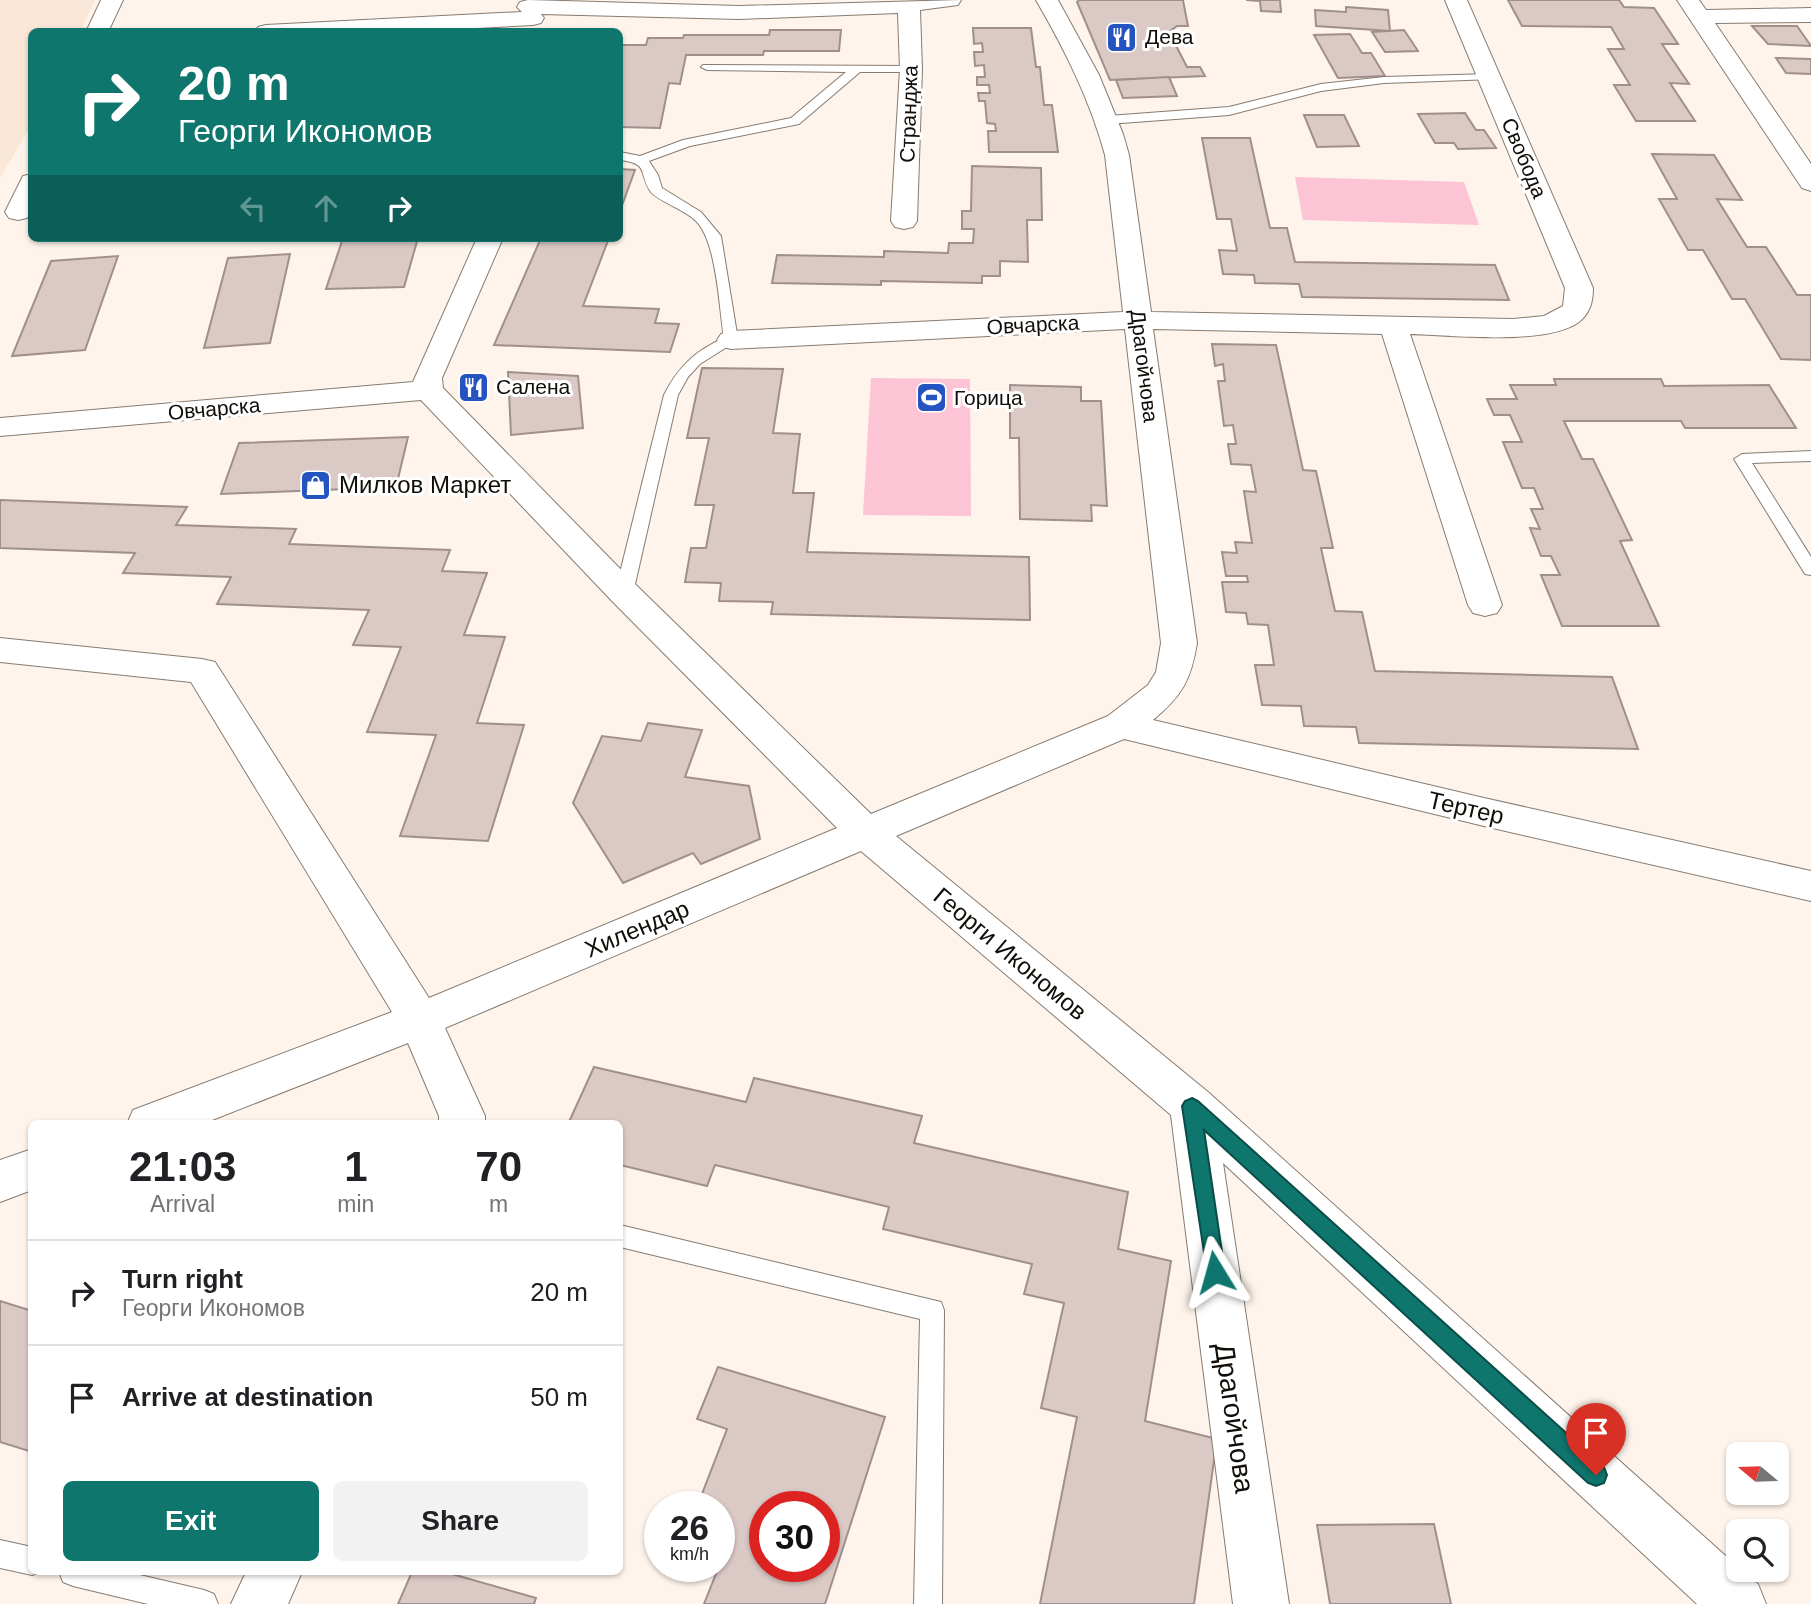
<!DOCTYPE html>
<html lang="en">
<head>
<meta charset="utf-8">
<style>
	:root { --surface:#fff; --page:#f2f2f2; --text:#202124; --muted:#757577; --line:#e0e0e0; --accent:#0f766e }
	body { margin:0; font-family:Helvetica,sans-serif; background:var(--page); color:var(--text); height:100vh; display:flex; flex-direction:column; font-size:26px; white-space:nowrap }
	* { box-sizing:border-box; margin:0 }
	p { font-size:23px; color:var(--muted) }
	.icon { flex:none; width:38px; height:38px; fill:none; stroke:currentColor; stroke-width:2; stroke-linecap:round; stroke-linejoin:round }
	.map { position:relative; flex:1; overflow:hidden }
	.drawer { position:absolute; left:28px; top:1120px; width:595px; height:455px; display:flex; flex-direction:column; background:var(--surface); border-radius:10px; box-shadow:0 2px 5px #0004 }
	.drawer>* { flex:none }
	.guide { position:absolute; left:28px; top:28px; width:595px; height:214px; border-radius:10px; box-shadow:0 2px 5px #0004; background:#0f766e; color:#fff; overflow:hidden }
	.needle { width:46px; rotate:289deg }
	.tools { position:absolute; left:1726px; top:1442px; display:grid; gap:14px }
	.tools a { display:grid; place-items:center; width:63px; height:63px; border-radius:10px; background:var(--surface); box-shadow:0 2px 5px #0004; font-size:35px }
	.speed { position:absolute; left:644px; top:1491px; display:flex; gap:14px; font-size:35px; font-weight:700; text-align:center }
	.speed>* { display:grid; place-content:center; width:91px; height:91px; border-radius:50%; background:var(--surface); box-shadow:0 2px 5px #0004; line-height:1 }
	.speed small { font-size:18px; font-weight:400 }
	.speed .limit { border:10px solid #d22; background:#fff; color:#111 }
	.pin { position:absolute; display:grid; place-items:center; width:60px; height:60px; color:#fff; margin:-72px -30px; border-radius:50% 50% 50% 0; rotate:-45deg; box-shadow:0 0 7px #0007 }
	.pin .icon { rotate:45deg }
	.me { position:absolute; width:77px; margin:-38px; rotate:352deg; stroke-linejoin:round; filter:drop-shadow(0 0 5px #0008) }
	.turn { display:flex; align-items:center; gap:24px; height:147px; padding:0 35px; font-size:32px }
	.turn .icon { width:91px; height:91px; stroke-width:2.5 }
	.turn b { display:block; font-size:49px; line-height:60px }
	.lanes { display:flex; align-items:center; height:66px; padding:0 35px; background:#0003; justify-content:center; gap:35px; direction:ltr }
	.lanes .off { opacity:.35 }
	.eta { display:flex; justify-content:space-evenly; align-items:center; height:119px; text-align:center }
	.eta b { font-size:42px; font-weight:800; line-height:49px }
	.button { display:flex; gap:14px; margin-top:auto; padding:14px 35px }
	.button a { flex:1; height:80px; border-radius:10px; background:var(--accent); color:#fff; font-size:28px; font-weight:800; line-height:80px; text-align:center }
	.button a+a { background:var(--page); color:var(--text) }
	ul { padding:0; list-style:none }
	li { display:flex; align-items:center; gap:21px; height:105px; padding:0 35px; border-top:2px solid var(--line) }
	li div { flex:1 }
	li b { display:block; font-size:26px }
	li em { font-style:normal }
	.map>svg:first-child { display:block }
	.built { fill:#fbe7d7 }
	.green { fill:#fcc4d4 }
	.building { fill:#dbc9c6; stroke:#a08f8c; stroke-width:2; fill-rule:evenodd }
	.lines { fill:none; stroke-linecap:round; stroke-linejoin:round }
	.service-casing { stroke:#877b71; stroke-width:2 }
	.minor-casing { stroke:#877b71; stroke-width:2 }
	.service { fill:#fff; fill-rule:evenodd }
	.minor { fill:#fff; fill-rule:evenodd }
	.route { fill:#0f766e; stroke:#0a4d48; stroke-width:2 }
	.labels { text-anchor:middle; stroke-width:6; stroke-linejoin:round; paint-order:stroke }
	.far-poi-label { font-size:21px; fill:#110d09; stroke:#fff; text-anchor:start }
	.far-street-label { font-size:21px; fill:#110d09; stroke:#fff }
	.poi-label { font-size:24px; fill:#110d09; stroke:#fff; text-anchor:start }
	.street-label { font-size:24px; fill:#110d09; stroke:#fff }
	.near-street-label { font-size:28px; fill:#110d09; stroke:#fff }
</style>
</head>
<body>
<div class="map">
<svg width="1811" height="1604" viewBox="0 0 1811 1604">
	<rect width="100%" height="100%" fill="#fef4eb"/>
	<path class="built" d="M0,0H95L81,31L32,32L31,126L0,178Z"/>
	<g class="green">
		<path d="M1295,177L1464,182L1479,225L1303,220Z"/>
		<path d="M871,378L970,379L971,516L863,515Z"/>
	</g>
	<g class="building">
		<path d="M1079,0H1183L1188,26H1177L1169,32L1187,67H1200L1205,76L1110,80L1077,2Z"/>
		<path d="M1280,0L1281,12L1261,11L1260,1L1246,0Z"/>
		<path d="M1508,0H1619L1624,7L1654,8L1678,44H1662L1689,84L1670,83L1695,121H1636L1614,85H1630L1608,49H1624L1611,27L1522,26Z"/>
		<path d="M1346,7L1388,10L1390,31L1316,26L1315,10L1346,12Z"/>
		<path d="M1752,26H1797L1811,46L1768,44Z"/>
		<path d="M973,28H1031L1036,67H1040L1044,105H1052L1058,152H989L988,131H996L995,124L987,123L985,101H979L978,93H990L989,85H977V77H985L984,65L975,66L974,52H983L982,43L974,44Z"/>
		<path d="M770,30H841L839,51H764L763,55H686L680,84L669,83L660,128L620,127L622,58H620V45H646L648,38H683L684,35H769Z"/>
		<path d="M1404,30L1418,51L1385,52L1372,32Z"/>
		<path d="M1350,34L1362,53H1371L1385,76L1338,78L1314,35Z"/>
		<path d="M1776,58L1811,59V74L1786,73Z"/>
		<path d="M1169,77L1177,96L1123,98L1116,80Z"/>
		<path d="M1465,113L1476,130H1484L1496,148L1458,149L1454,143H1435L1418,114Z"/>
		<path d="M1304,115H1344L1359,146L1317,147Z"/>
		<path d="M1202,138H1250L1270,228H1287L1295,262L1495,265L1509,300L1302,297L1299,284L1255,283L1254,275L1223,274L1219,250L1237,251L1231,219H1217Z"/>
		<path d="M1652,154L1714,155L1742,200L1717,199L1747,247H1766L1797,295H1811V360L1781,359L1745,299H1732L1703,250H1688L1659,199H1677Z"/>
		<path d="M972,166L1041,168L1042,220H1027L1028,262L1000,261V276H982V283L881,281V285L772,283L777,255L884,257V251L948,253L949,243H973L974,229H962V211H971Z"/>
		<path d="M620,169L635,170L620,211Z"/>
		<path d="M343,238H418L404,287L326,289Z"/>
		<path d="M541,238H609L583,306L659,309L655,323L679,324L670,352L494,345Z"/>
		<path d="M290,254L270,343L204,348L228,258Z"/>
		<path d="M118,256L85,350L12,356L51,261Z"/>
		<path d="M1212,344L1276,345L1303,470L1316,471L1333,548H1321L1335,611L1362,612L1375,671L1612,677L1638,749L1359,743L1356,727L1304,726L1301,706L1262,705L1255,665H1274L1268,625L1248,624L1246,613L1226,612L1222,582H1248L1247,576H1226L1222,552L1237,553L1235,542L1252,543L1244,491L1256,492L1251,465L1231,464L1228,444H1236L1233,425L1224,426L1218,381H1225L1223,364L1215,366Z"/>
		<path d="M702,368L783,369L773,433L800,434L793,493H814L807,552L1029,557L1030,620L771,614L773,602L719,601L721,583L685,582L691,548H706L714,505H695L709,438H687Z"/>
		<path d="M508,372L578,376L583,428L511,435Z"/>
		<path d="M1554,379H1661L1664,386L1769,385L1796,428H1685L1681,421H1564L1582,459H1593L1632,540L1620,541L1659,626H1562L1541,575H1560L1551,556H1541L1530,528L1540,529L1531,509H1543L1534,488H1522L1503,442H1522L1510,415H1494L1487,399H1517L1510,385H1556Z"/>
		<path d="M1010,385L1081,387V401H1101L1107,506L1091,505L1092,521L1020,519L1019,438H1010Z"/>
		<path d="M408,437L396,487L221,494L239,443Z"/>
		<path d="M0,500L187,507L176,525L296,529L289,544L450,550L442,571L487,573L464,635L505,637L477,723L524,725L488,841L400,836L436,735L367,732L401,647L353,645L369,610L217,604L231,577L123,573L135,553L0,548Z"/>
		<path d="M648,723L702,730L685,777L749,786L760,839L701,864L693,853L623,883L573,803L602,736L641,741Z"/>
		<path d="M594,1067L746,1102L754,1078L922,1116L914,1143L1128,1192L1118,1249L1171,1261L1145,1421L1217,1439L1194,1604H1040L1077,1417L1041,1408L1064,1303L1024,1294L1032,1264L883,1229L889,1207L715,1165L707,1186L620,1165V1124H568Z"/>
		<path d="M0,1301L32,1311V1452L0,1442Z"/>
		<path d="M718,1367L885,1417L825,1604H704L719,1566V1507H697L727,1429L697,1419ZM765,1507H824V1566H765Z"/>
		<path d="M1434,1524L1451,1604H1330L1317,1525Z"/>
		<path d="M412,1572H445L536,1598L534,1604H398Z"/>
	</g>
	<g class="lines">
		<defs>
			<g id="service">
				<path d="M703,65L911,66L917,69L911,72H860L799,124L690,146L649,161L658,175L662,188L701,212L721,236L738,340L700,364L688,377L678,395L633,593L624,599L615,593L664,395C678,367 695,351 724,338C719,308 717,240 695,220C685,210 656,200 650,191C638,172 650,164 620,160V152L640,156L683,140L791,118L846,72L707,70L701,67Z"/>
				<path d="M1490,74L1494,75V79L1384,83L1321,91L1229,115L1108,124L1102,120L1108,116L1229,107L1321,84L1384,77Z"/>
				<path d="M1811,451V461L1752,463L1811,557V575L1805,574L1734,459L1742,454Z"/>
				<path d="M620,1225L941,1302L944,1310L942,1604H914L920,1319L620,1247Z"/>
				<path d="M0,1540L32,1547V1572H40L32,1575L0,1568Z"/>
				<path d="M59,1572H127L204,1590L214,1594L218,1604H148L73,1586L63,1582Z"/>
			</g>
			<g id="minor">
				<path d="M101,0H123L108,32H86Z"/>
				<path d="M528,0L739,6L961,0L958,5L920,10L922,69L917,221L913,227L904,229L895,227L891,221L900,69L898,13L739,19L541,14L544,18L541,23L533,25L402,32H255L258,27L266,25L522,12L517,7L520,2Z"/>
				<path d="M1036,0H1058L1099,75L1123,134L1129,155L1151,312L1513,319L1544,316L1563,306L1565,288L1445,0H1467L1593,288C1593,302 1590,313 1579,322C1546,346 1451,335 1410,334L1502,605L1497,613L1485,616L1473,613L1468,605L1382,334L1153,329L1197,643C1191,680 1182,696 1153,720L1484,798L1811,871V901L1484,826L1124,739L896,836L1208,1092L1738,1567V1570L1758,1584L1766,1604H1697L1223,1163L1289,1604H1233L1171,1115L861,851L445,1028L485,1116V1124H439V1116L408,1043L202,1124H127L133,1110L392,1012L191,682L0,662V638L202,659L215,662L429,998L837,828L612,601L421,400L0,436V418L413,382L477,238H503L442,378L443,388L636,585L871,814L1108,716L1148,685L1156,672L1161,643L1125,329L731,349L721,346L717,340L721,334L731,331L1123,312L1105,155C1090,100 1065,50 1036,0Z"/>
				<path d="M1677,0H1699L1706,10L1811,8V22L1715,23L1811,164V191L1802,188Z"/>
				<path d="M32,174V211L27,218L18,220L9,218L5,212L23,176Z"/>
				<path d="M32,1149V1190L0,1202V1160Z"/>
				<path d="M246,1572H302L288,1604H231Z"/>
			</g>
		</defs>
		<use href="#service" class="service-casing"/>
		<use href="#minor" class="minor-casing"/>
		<use href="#service" class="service"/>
		<use href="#minor" class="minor"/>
	</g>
	<path class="route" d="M1192,1098L1198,1101L1604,1467L1607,1475L1604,1483L1596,1486L1588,1483L1204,1130L1225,1272L1222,1279L1215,1281L1208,1279L1182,1106L1185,1101Z"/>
	<defs>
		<symbol id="restaurant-square" viewBox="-11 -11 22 22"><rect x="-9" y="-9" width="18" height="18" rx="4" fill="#2554c1" stroke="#fff"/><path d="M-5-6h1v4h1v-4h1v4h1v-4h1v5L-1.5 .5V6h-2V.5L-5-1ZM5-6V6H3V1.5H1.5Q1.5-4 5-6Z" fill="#fff"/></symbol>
		<symbol id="stadium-square" viewBox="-11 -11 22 22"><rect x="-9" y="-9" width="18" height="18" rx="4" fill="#2554c1" stroke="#fff"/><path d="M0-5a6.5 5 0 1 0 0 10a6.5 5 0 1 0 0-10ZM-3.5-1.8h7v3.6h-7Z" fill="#fff"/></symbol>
		<symbol id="shop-square" viewBox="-11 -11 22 22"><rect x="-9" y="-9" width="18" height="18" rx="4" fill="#2554c1" stroke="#fff"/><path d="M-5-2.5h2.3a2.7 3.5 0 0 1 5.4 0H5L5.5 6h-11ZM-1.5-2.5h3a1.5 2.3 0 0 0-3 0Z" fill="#fff"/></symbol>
	</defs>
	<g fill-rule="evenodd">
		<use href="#restaurant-square" x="1104" y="20" width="35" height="35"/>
		<use href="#restaurant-square" x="456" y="370" width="35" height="35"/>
		<use href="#stadium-square" x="914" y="380" width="35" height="35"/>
		<use href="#shop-square" x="298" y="468" width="35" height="35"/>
	</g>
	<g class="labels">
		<g class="far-poi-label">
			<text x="1145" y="44">Дева</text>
			<text x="496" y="394">Салена</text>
			<text x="954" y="405">Горица</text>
		</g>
		<g class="far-street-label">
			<text transform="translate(909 114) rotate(-88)" y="7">Странджа</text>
			<text transform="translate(1524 158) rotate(67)" y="7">Свобода</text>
			<text transform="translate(1033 325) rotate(-3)" y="7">Овчарска</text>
			<text transform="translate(1144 366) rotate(83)" y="7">Драгойчова</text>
			<text transform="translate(214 409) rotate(-5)" y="7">Овчарска</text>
		</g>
		<g class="poi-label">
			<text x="339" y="493">Милков Маркет</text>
		</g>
		<g class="street-label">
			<text transform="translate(1466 808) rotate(13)" y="8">Тертер</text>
			<text transform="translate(637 929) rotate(-23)" y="8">Хилендар</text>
			<text transform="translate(1010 954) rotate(40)" y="8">Георги Икономов</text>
		</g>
		<g class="near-street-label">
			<text transform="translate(1235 1418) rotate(82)" y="10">Драгойчова</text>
		</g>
	</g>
</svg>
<div class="tools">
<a><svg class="needle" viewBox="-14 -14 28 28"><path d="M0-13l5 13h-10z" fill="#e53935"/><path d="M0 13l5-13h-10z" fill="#757577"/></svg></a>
<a><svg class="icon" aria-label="search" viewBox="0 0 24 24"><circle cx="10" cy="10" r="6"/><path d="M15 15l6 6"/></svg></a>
</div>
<div class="speed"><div>26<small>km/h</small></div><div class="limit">30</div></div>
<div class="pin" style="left:1596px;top:1475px;background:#d93025"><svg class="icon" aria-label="arrive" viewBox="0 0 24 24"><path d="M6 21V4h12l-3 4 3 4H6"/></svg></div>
<svg class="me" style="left:1215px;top:1272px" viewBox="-20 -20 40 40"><path d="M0-17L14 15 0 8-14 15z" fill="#0f766e" stroke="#fff" stroke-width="4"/></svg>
<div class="guide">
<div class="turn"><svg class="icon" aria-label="right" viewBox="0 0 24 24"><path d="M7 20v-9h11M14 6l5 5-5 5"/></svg><div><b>20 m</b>Георги Икономов</div></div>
<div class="lanes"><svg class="icon off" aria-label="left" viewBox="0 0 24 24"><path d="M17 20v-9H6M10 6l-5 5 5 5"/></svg><svg class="icon off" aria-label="ahead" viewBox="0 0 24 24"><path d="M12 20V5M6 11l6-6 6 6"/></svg><svg class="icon" aria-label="right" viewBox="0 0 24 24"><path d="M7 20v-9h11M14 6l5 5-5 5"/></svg></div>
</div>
<section class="drawer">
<div class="eta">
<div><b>21:03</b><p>Arrival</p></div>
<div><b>1</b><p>min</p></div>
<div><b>70</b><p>m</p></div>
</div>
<ul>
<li><svg class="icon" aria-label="right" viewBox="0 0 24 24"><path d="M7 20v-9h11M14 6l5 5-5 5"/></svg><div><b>Turn right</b><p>Георги Икономов</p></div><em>20 m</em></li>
<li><svg class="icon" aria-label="arrive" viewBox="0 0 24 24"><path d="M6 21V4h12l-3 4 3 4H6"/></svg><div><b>Arrive at destination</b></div><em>50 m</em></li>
</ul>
<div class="button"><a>Exit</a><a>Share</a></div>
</section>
</div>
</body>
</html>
